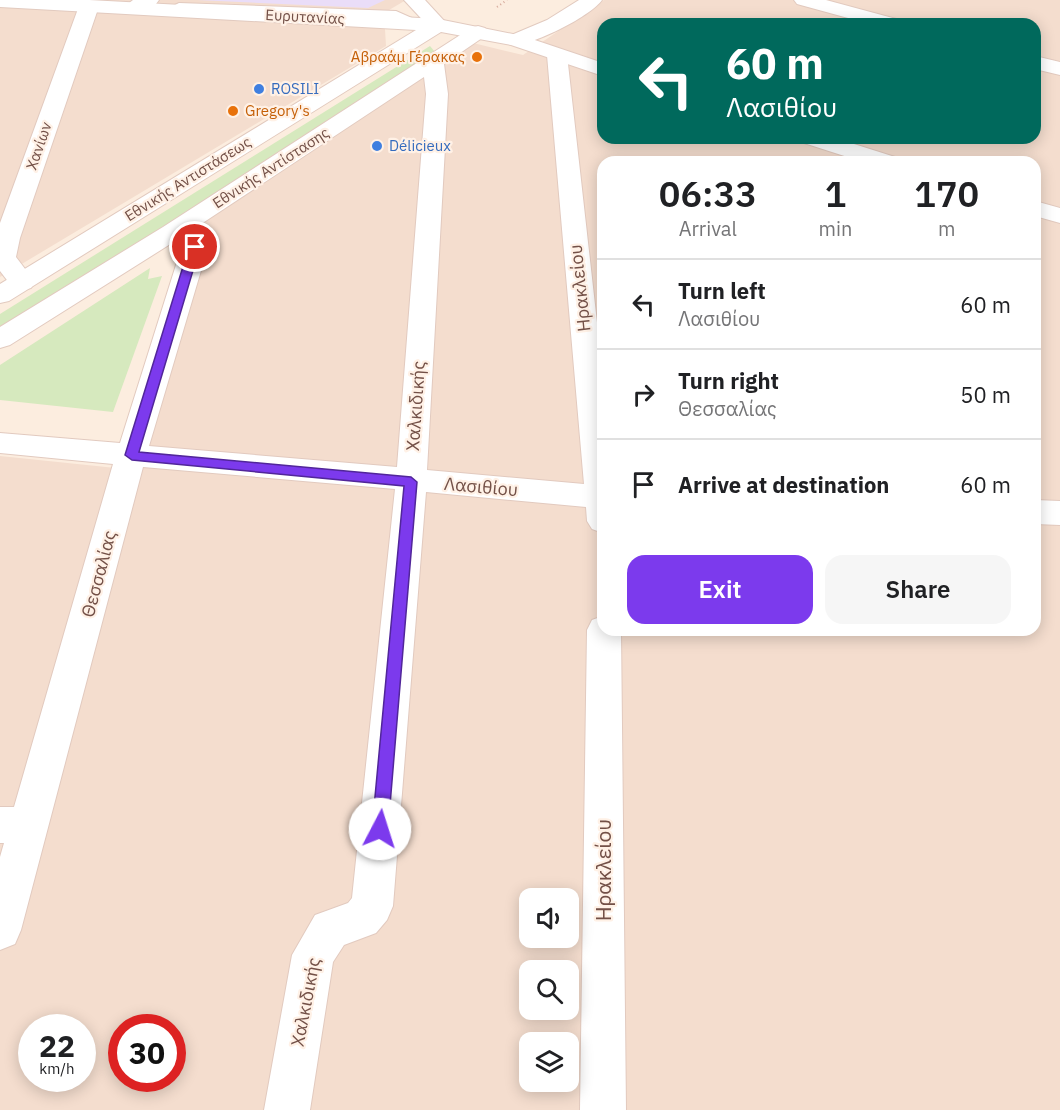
<!DOCTYPE html>
<html lang="en">
<head>
<meta charset="utf-8">
<style>
	:root { --surface:#fff; --page:#f6f6f6; --text:#202124; --muted:#757577; --line:#e0e0e0; --accent:#7c3aed }
	body { margin:0; font-family:"IBM Plex Sans",sans-serif; background:var(--page); color:var(--text); height:100vh; display:flex; flex-direction:column; font-size:22px; white-space:nowrap }
	* { box-sizing:border-box; margin:0 }
	p { font-size:20px; color:var(--muted) }
	.icon { flex:none; width:33px; height:33px; fill:none; stroke:currentColor; stroke-width:2; stroke-linecap:round; stroke-linejoin:round }
	.map { position:relative; flex:1; overflow:hidden }
	.drawer { position:absolute; left:597px; top:156px; width:444px; height:480px; display:flex; flex-direction:column; background:var(--surface); border-radius:18px; box-shadow:0 3px 15px #0003 }
	.drawer>* { flex:none }
	.guide { position:absolute; left:597px; top:18px; width:444px; height:126px; border-radius:18px; box-shadow:0 3px 15px #0003; background:#00695c; color:#fff; overflow:hidden }
	.fabs { position:absolute; left:519px; top:888px; display:grid; gap:12px }
	.fabs a { display:grid; place-items:center; width:60px; height:60px; border-radius:12px; background:var(--surface); box-shadow:0 3px 15px #0003; font-size:30px }
	.speed { position:absolute; left:18px; top:1014px; display:flex; gap:12px; font-size:30px; font-weight:700; text-align:center }
	.speed>* { display:grid; place-content:center; width:78px; height:78px; border-radius:50%; background:var(--surface); box-shadow:0 3px 15px #0003; line-height:1 }
	.speed small { font-size:15px; font-weight:400 }
	.speed .limit { border:9px solid #d22; background:#fff; color:#111 }
	.pin { position:absolute; display:grid; place-items:center; width:51px; height:51px; color:#fff; margin:-26px; border:3px solid #fff; border-radius:50%; box-shadow:0 2px 6px #0007 }
	.me { position:absolute; width:66px; margin:-33px; rotate:5deg; stroke-linejoin:round; filter:drop-shadow(0 0 4px #0008) }
	.turn { display:flex; align-items:center; gap:21px; height:126px; padding:0 30px; font-size:27px }
	.turn .icon { width:78px; height:78px; stroke-width:2.5 }
	.turn b { display:block; font-size:42px; line-height:51px }
	.eta { display:flex; justify-content:space-evenly; align-items:center; height:102px; text-align:center }
	.eta b { font-size:36px; font-weight:600; line-height:42px }
	.cta { display:flex; gap:12px; margin-top:auto; padding:12px 30px }
	.cta a { flex:1; height:69px; border-radius:18px; background:var(--accent); color:#fff; font-size:24px; font-weight:600; line-height:69px; text-align:center }
	.cta a+a { background:var(--page); color:var(--text) }
	ul { padding:0; list-style:none }
	li { display:flex; align-items:center; gap:18px; height:90px; padding:0 30px; border-top:2px solid var(--line) }
	li div { flex:1 }
	li b { display:block; font-size:22px }
	li em { font-style:normal }
	.map>svg:first-child { display:block }
	.residential { fill:#f4ddce; fill-rule:evenodd }
	.education { fill:#eaddf8 }
	.green { fill:#d6e9be }
	.lines { fill:none; stroke-linecap:round; stroke-linejoin:round }
	.service-casing { stroke:#e2cabf; stroke-width:2 }
	.minor-casing { stroke:#e2cabf; stroke-width:2 }
	.tertiary-casing { stroke:#e2cabf; stroke-width:2 }
	.path { stroke:#d6a99a; stroke-width:2; stroke-dasharray:1 3; stroke-linecap:butt }
	.service { fill:#fff; fill-rule:evenodd }
	.minor { fill:#fff; fill-rule:evenodd }
	.tertiary { fill:#fff; fill-rule:evenodd }
	.route { fill:#7c3aed; stroke:#51269a; stroke-width:1.5 }
	.food-dot { fill:#e8710a; stroke:#fff1e6; stroke-width:2 }
	.shop-dot { fill:#3f7fe0; stroke:#fff1e6; stroke-width:2 }
	.labels { text-anchor:middle; stroke-width:4.5; stroke-linejoin:round; paint-order:stroke }
	.far-street-label { font-size:15px; fill:#735047; stroke:#fff1e6 }
	.far-food-label { font-size:15px; fill:#c56008; stroke:#fff1e6; text-anchor:end }
	.far-shop-label { font-size:15px; fill:#366cbe; stroke:#fff1e6; text-anchor:start }
	.street-label { font-size:18px; fill:#735047; stroke:#fff1e6 }
	.near-street-label { font-size:21px; fill:#735047; stroke:#fff1e6 }
</style>
</head>
<body>
<div class="map">
<svg width="1060" height="1110" viewBox="0 0 1060 1110">
	<rect width="100%" height="100%" fill="#fceddf"/>
	<g class="residential">
		<path d="M0,0H406L384,13L386,46L0,277Z"/>
		<path d="M604,0H1060V1110H0V456L135,470L209,239L197,227L473,43L523,55ZM603,24H1035V138H603ZM603,162H1035V630H603ZM530,898H568V938H530ZM530,970H568V1010H530ZM32,1028H82V1078H32ZM122,1028H172V1078H122ZM530,1042H568V1082H530Z"/>
	</g>
	<path class="education" d="M197,0H385L368,8Z"/>
	<g class="green">
		<path d="M430,46L435,52L430,59L0,330V314Z"/>
		<path d="M150,268L148,279L162,276L113,412L0,400V365Z"/>
	</g>
	<g class="lines">
		<defs>
			<path id="service" d="M179,3L396,11L423,23L417,27L394,18L175,8L173,6Z"/>
			<g id="minor">
				<path d="M89,0L99,6L20,238L16,257L35,282L31,288L22,290L13,288L0,271V223L79,6Z"/>
				<path d="M133,0H159L156,4L134,13L124,7Z"/>
				<path d="M404,0H425L448,25L445,29H431Z"/>
				<path d="M579,0H602C591,16 528,49 509,44L506,40L509,36L547,20Z"/>
				<path d="M794,0H826L900,20L903,24H870L797,4Z"/>
				<path d="M478,26L485,28L488,32L485,36L444,64L448,94L427,470L584,484L547,55L550,51H564L567,55L603,376V533L592,529L587,521L586,507L426,492L393,906L387,920L376,933L344,945L333,962L310,1110H264L292,955L315,915L348,903L352,898L395,489L143,467L21,930L15,944L0,950V857L4,843H0V807H14L113,464L0,453V433L120,443L181,249L172,243L10,345L0,348V327L163,227L471,28ZM424,77L426,94L397,467L149,446L208,247L189,232Z"/>
				<path d="M1035,56L1060,62V75L1035,69Z"/>
				<path d="M1035,500L1060,501V525L1035,524Z"/>
				<path d="M603,616V630H621L626,1110H580L587,630L592,620Z"/>
			</g>
			<g id="tertiary">
				<path d="M0,0H89L438,19L523,36L603,63V76L511,45L441,32L9,301L0,303V284L416,30L0,7Z"/>
				<path d="M801,138H835L895,157L899,162H863L804,143Z"/>
				<path d="M1035,201L1060,208V223L1035,216Z"/>
			</g>
		</defs>
		<use href="#service" class="service-casing"/>
		<use href="#minor" class="minor-casing"/>
		<use href="#tertiary" class="tertiary-casing"/>
		<path class="path" d="M497,7L507,0"/>
		<use href="#service" class="service"/>
		<use href="#minor" class="minor"/>
		<use href="#tertiary" class="tertiary"/>
	</g>
	<path class="route" d="M195,244L200,247L139,452L411,477L417,482L388,829L386,834L380,836L374,834L372,829L404,486L132,460L125,455L189,247Z"/>
	<g class="food-dot">
		<circle cx="477" cy="57" r="6"/>
		<circle cx="233" cy="111" r="6"/>
	</g>
	<g class="shop-dot">
		<circle cx="259" cy="89" r="6"/>
		<circle cx="377" cy="146" r="6"/>
	</g>
	<g class="labels">
		<g class="far-street-label">
			<text transform="translate(305 17) rotate(3)" y="5">Ευρυτανίας</text>
			<text transform="translate(39 146) rotate(-71)" y="5">Χανίων</text>
			<text transform="translate(271 168) rotate(-33)" y="5">Εθνικής Αντίστασης</text>
			<text transform="translate(188 179) rotate(-32)" y="5">Εθνικής Αντιστάσεως</text>
		</g>
		<g class="far-food-label">
			<text x="465" y="62">Αβραάμ Γέρακας</text>
			<text x="245" y="116" text-anchor="start">Gregory's</text>
		</g>
		<g class="far-shop-label">
			<text x="271" y="94">ROSILI</text>
			<text x="389" y="151">Délicieux</text>
		</g>
		<g class="street-label">
			<text transform="translate(580 288) rotate(-96)" y="6">Ηρακλείου</text>
			<text transform="translate(416 406) rotate(-86)" y="6">Χαλκιδικής</text>
			<text transform="translate(481 487) rotate(5)" y="6">Λασιθίου</text>
			<text transform="translate(99 574) rotate(-75)" y="6">Θεσσαλίας</text>
			<text transform="translate(306 1002) rotate(-79)" y="6">Χαλκιδικής</text>
		</g>
		<g class="near-street-label">
			<text transform="translate(604 870) rotate(-90)" y="7">Ηρακλείου</text>
		</g>
	</g>
</svg>
<div class="fabs">
<a><svg class="icon" aria-label="sound" viewBox="0 0 24 24"><path d="M4 9h4l5-4v14l-5-4H4zM17 9q2 3 0 6"/></svg></a>
<a><svg class="icon" aria-label="search" viewBox="0 0 24 24"><circle cx="10" cy="10" r="6"/><path d="M15 15l6 6"/></svg></a>
<a><svg class="icon" aria-label="layers" viewBox="0 0 24 24"><path d="M12 4l9 5-9 5-9-5zM3 14l9 5 9-5"/></svg></a>
</div>
<div class="speed"><div>22<small>km/h</small></div><div class="limit">30</div></div>
<div class="pin" style="left:195px;top:247px;background:#d93025"><svg class="icon" aria-label="arrive" viewBox="0 0 24 24"><path d="M6 21V4h12l-3 4 3 4H6"/></svg></div>
<svg class="me" style="left:380px;top:829px" viewBox="-20 -20 40 40"><circle r="19" fill="#fff"/><path d="M0-13L10 11 0 6-10 11z" fill="#7c3aed"/></svg>
<div class="guide">
<div class="turn"><svg class="icon" aria-label="left" viewBox="0 0 24 24"><path d="M17 20v-9H6M10 6l-5 5 5 5"/></svg><div><b>60 m</b>Λασιθίου</div></div>
</div>
<section class="drawer">
<div class="eta">
<div><b>06:33</b><p>Arrival</p></div>
<div><b>1</b><p>min</p></div>
<div><b>170</b><p>m</p></div>
</div>
<ul>
<li><svg class="icon" aria-label="left" viewBox="0 0 24 24"><path d="M17 20v-9H6M10 6l-5 5 5 5"/></svg><div><b>Turn left</b><p>Λασιθίου</p></div><em>60 m</em></li>
<li><svg class="icon" aria-label="right" viewBox="0 0 24 24"><path d="M7 20v-9h11M14 6l5 5-5 5"/></svg><div><b>Turn right</b><p>Θεσσαλίας</p></div><em>50 m</em></li>
<li><svg class="icon" aria-label="arrive" viewBox="0 0 24 24"><path d="M6 21V4h12l-3 4 3 4H6"/></svg><div><b>Arrive at destination</b></div><em>60 m</em></li>
</ul>
<div class="cta"><a>Exit</a><a>Share</a></div>
</section>
</div>
</body>
</html>
